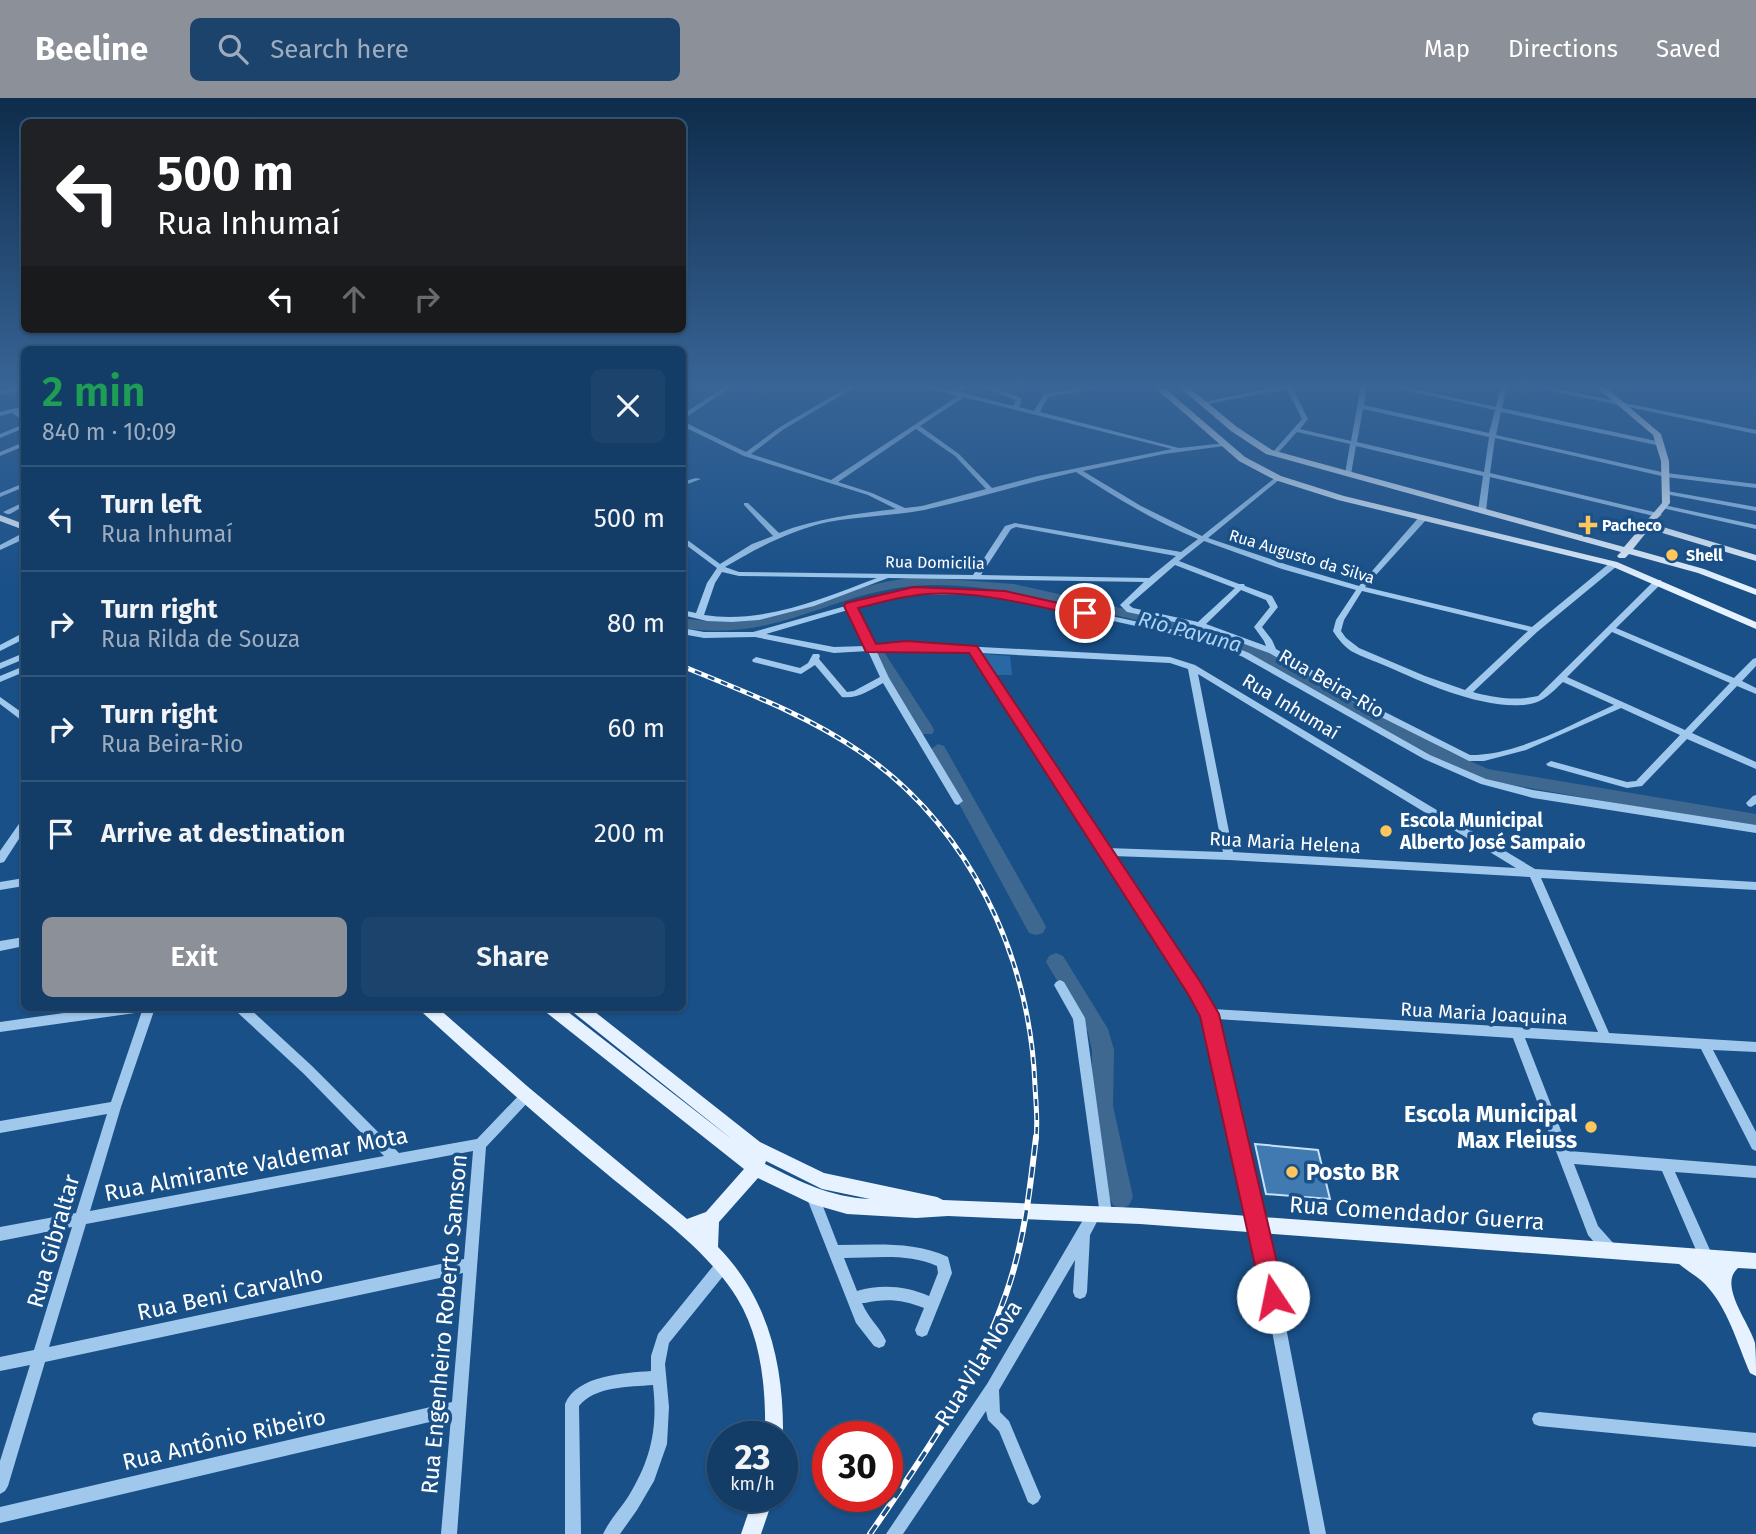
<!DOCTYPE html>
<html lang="en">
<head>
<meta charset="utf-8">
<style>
	:root { --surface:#133c66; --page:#1c436c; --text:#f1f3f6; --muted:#9dadbf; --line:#32567a; --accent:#8c9099 }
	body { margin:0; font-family:"Fira Sans",sans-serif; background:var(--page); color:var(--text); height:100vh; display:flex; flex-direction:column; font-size:26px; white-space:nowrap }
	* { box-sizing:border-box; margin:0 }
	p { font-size:23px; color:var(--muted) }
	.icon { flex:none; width:38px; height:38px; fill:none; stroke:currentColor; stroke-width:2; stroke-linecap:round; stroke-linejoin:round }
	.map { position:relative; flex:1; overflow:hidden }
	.drawer { position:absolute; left:21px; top:248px; width:665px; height:665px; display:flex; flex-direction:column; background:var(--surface); border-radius:10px; box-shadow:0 2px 5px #0004,0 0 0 2px var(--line) }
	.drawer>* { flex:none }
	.top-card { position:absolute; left:21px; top:21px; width:665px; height:214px; border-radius:10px; box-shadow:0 2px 5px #0004,0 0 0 2px var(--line); background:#202124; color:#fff; overflow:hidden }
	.speed { position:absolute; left:707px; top:1323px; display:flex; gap:14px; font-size:35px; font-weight:700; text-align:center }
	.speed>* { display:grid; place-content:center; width:91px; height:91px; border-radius:50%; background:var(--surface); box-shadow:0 2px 5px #0004,0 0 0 2px var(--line); line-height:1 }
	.speed small { font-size:18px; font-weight:400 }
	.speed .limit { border:10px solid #d22; background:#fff; color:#111 }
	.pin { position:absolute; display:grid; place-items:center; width:60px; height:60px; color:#fff; margin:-30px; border:4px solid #fff; border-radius:50%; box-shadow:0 2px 7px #0007 }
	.me { position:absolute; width:77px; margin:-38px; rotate:349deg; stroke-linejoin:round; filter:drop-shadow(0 0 5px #0008) }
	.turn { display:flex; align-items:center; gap:24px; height:147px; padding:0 21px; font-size:32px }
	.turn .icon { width:91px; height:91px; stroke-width:2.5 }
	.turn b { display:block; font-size:49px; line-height:60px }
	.lanes { display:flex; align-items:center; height:66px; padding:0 21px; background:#0003; justify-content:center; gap:35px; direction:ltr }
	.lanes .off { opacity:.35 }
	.round { display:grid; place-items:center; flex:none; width:74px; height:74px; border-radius:10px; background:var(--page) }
	.overview { display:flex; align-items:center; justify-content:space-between; height:119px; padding:0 21px }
	h1 { font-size:42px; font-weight:600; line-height:52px; color:#1e9e55 }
	.action { display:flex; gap:14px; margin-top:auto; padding:14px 21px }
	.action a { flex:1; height:80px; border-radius:10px; background:var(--accent); color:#fff; font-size:28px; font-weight:600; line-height:80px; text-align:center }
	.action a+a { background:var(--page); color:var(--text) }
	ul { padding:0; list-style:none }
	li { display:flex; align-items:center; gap:21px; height:105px; padding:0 21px; border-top:2px solid var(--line) }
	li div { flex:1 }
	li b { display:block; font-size:26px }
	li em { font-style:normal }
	header { display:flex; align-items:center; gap:42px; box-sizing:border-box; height:98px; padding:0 35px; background:var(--accent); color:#fff }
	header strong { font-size:33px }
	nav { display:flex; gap:38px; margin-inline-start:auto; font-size:24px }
	.search { width:490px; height:63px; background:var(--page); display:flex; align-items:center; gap:18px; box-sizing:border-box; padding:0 24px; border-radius:10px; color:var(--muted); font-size:26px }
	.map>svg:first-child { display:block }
	.green { fill:#2868a5 }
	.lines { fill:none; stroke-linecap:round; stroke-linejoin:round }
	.river { fill:#3f6890; fill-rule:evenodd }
	.building { fill:#417ab1; stroke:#c6e1f9; stroke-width:2 }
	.minor { fill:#a0c8ed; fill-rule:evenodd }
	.major { fill:#e6f2ff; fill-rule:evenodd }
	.rail-far1-casing { stroke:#fff; stroke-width:5 }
	.rail-casing { stroke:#fff; stroke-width:6 }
	.rail-far1 { stroke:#195088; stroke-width:2.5; stroke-dasharray:7; stroke-linecap:butt }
	.rail { stroke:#195088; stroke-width:3.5; stroke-dasharray:11; stroke-linecap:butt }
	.route { fill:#e11d48; stroke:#92132f; stroke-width:2 }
	.poi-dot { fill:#ffc65c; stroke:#195088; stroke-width:2.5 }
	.labels { text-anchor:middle; stroke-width:7; stroke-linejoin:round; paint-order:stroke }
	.far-poi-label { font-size:16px; font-weight:bold; fill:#fff; stroke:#195088; text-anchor:start }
	.far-street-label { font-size:16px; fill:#fff; stroke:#195088 }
	.street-label { font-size:19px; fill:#fff; stroke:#195088 }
	.poi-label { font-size:19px; font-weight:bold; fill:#fff; stroke:#195088; text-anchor:start }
	.water-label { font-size:21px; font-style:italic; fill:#acd2f4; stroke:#195088 }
	.near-poi-label { font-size:23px; font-weight:bold; fill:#fff; stroke:#195088; text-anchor:end }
	.near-street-label { font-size:23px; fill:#fff; stroke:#195088 }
</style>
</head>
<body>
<header>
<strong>Beeline</strong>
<div class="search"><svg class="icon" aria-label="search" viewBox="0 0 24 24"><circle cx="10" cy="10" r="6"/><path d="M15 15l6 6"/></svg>Search here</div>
<nav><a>Map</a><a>Directions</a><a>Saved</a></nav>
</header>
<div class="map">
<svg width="1756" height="1436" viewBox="0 0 1756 1436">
	<rect width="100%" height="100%" fill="#195088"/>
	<path class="green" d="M983,556L1010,558L1012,577H994L983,560Z"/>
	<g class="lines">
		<g class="river">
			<path d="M919,479L1014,486L1210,530L1241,540L1450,654L1488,671L1756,716V730L1479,681L1438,662L1231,546L1202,537C1159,527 1116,517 1072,508C1018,495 961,482 904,489C822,500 773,544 682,530V520C775,535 833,486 919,479Z"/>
			<path d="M879,553L884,554L932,628L934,632L932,636H920L871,558Z"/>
			<path d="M938,646L944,648L1043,823L1046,829L1043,835L1036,837L1029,835L930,652Z"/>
			<path d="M1056,855L1063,858L1108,931L1114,952L1113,1008L1133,1099L1129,1107L1121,1111L1113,1107L1109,1099L1091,1008L1092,952L1088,934L1046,864L1049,858Z"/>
		</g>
	</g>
	<path class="building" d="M1255,1046L1318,1052L1330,1101L1266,1096Z"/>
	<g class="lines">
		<g class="minor">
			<path d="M24,287V291L0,297V293Z"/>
			<path d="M727,287H734L682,322V317Z"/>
			<path d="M851,287H859L784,331L751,356L831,382L958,298L919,287H930L953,293L962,287H970L959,294L1013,308L1016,302L978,287H987L1021,300L1022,301L1019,309L1034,313L1044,296L1101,287H1118L1048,299L1040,314L1179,350L1226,345L1227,346L1224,348L1164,356L1083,373L1141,408L1202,438L1276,379H1280V381L1208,440L1288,467L1359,488L1420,418H1426V422L1365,489L1532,529L1611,464H1617V468L1537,534L1473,594L1476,595C1498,600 1516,603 1538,598L1655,482H1661V486L1616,530L1734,580L1753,561L1756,560V568L1742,583L1756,590V596L1737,588L1692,635L1756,664V671L1687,641L1642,688L1627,690L1548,668L1546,666L1551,663L1627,684L1636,683L1680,637L1621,610L1526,652L1484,663H1469L1371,614L1269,555L1198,529L1127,514L1120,507L1144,484L888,480L814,508L759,522L732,524L707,523L682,517V512L696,515L707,485L717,470L682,444V438L720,466L752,446L773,438L744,407V405H748L779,435C816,420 856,416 896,411L868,397L744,358L682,328V323L746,354L780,329ZM964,299L1172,351L1038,378L992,390L959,356L920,328ZM916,331L955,358L986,391L922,408L905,410L872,395L838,384ZM1076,374C1115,399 1154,423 1198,441L1181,454L1015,425L1005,428L973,477L739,474L725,469C757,450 791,432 828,424C860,418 893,418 924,412C975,401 1025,385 1076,374ZM1016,429L1176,458L1149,480L981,477L1011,431ZM1204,443L1282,471L1356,492L1336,522L1333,533C1338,541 1343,547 1351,553C1362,559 1375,563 1386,568C1424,585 1480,610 1522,607C1542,606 1549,597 1563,584L1614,607C1570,627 1518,657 1470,657L1377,610L1276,551L1272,542L1262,529L1278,509L1272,498L1245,488L1244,486H1239L1179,463ZM1175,467L1235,490L1198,524L1133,510L1129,507ZM722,474L739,478L877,480C822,501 763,526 704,517L715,485ZM1241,492L1266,502L1270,509L1254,529L1264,543L1266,548L1206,526ZM1362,493L1528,533L1465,592L1425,578L1359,550L1346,540L1341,533L1344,522ZM1612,534L1730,585L1685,632L1567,579Z"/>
			<path d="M1285,287H1291L1308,321L1300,331L1351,343L1361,287H1367L1364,307L1489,335L1495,312L1383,287H1395L1496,309L1501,287H1507L1502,310L1661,344L1664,346L1661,348L1501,314L1496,337L1666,375L1756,386V390L1666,379L1495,340L1490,375L1658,415L1662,417L1658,419L1490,379L1486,413L1482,415L1478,413L1483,378L1356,348L1351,376L1348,378L1345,376L1350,346L1297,334L1276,357H1272V355L1302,321L1287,291L1202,307L1199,305ZM1363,311L1489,339L1484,374L1357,344Z"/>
			<path d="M1525,287H1538L1756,332V336Z"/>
			<path d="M1742,287H1756V291L1743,288Z"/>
			<path d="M24,308V312L18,313L24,318V323L12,315L0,318V314Z"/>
			<path d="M24,326V330L0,340V336Z"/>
			<path d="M24,344V348L0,358V354Z"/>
			<path d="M696,380L701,381L682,388V384Z"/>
			<path d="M24,385V389L0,399V395Z"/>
			<path d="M1667,393L1756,409V413L1665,396V394Z"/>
			<path d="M24,404V408L10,416H7L3,414Z"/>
			<path d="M1664,407L1756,427V431L1662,410L1660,409Z"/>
			<path d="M21,436H24V441L0,452V447Z"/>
			<path d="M974,492L1005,495L1213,540L1249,555L1430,657L1486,681L1533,692L1756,727V735L1533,700L1481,686L1424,661L1243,559L1208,544L1005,499L974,496L899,497L855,510L873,547L906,545L1170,559L1195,567L1535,771L1756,784V792L1541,780L1609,935L1756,944V954L1713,952L1756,1034V1053L1752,1051L1701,951L1525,940L1569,1053L1756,1068V1080L1675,1074L1714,1161L1712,1166L1707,1168L1702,1166L1662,1073L1574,1066L1598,1128L1615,1147L1617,1152L1615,1157L1610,1159L1605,1157L1588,1137L1513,940L1216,921L1266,1126L1326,1436H1310L1252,1126L1204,918L971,554L906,551L876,552L889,580L963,703L958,707L955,706L883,585C870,592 858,601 842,599L815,567L801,576L753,564L752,562L756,559L800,570L808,565L813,556H819L820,558L819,561L847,594L854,593L880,579L868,553L834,555L755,539L704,540L682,536V530L704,534H753L899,493ZM848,512L865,548L834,549L766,536ZM980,555L1170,565L1188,571L1223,754L1107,750ZM1198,576L1516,770L1233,754ZM1112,758L1229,762L1530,779L1598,934L1212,911Z"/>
			<path d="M21,536H24V541L0,553V547Z"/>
			<path d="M24,555V561L0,571V565Z"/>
			<path d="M24,568V574L0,584V578Z"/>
			<path d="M0,599L24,616V623L21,622L0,606Z"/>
			<path d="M1756,697V706L1751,709L1748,708L1746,705L1753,698Z"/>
			<path d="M24,722V733L4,764L0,765V753L21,723Z"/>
			<path d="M24,780V788L0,792V784Z"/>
			<path d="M24,839V848L0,853V843Z"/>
			<path d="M1060,882L1064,884L1085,920L1112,1116L1111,1121L1106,1122L1101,1121L1100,1118L1090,1137L1087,1194L1085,1199L1080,1201L1075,1199L1073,1194L1075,1162L999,1292L1000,1314L1009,1323L1041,1399L1038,1404L1033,1407L1028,1404L999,1333L988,1322L986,1313L903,1436H886L987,1286L1090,1110L1095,1109L1099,1110L1073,921L1054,887L1056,884Z"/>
			<path d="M99,910H141L139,914L135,915L0,934V924Z"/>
			<path d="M143,910H155L121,1009L90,1113L384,1058L304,976L237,914L235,910H249L312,968L399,1055L477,1041L523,993L527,991L531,993L533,997L531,1001L486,1049L457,1436H441L451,1319L0,1425V1409L452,1304L463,1175L45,1264L8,1388L5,1393L0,1396V1363L30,1267L0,1273V1259L34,1252L72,1129L0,1143V1129L76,1115L107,1016L0,1035V1023L111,1004ZM473,1053L464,1161L49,1249L86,1126Z"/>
			<path d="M812,1092L817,1093L838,1147C876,1147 913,1143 948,1159L952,1175L927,1237L922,1239L917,1237L915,1232L924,1210C904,1202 886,1200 865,1205H862C868,1220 880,1229 886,1243L884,1248L879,1250L874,1248L856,1225L806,1098L807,1093ZM844,1160C874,1160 909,1155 937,1168L938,1175L929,1198C905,1188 882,1186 857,1193Z"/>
			<path d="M723,1160L728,1162L730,1167L728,1172L669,1245L665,1266L669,1309L667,1346L654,1383L637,1412L620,1436H603C609,1423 620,1411 628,1399C651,1362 658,1330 653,1287C629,1289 595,1288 579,1308L581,1436H565V1306C577,1277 624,1275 651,1273V1258L658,1236L718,1162Z"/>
			<path d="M1539,1314L1756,1335V1349L1539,1328L1534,1326L1532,1321L1534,1316Z"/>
		</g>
		<g class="major">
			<path d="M1152,287H1161L1245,359L1281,378L1344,398L1617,464L1756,524V531L1611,468L1338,402L1275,382L1239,363Z"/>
			<path d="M1177,287H1186L1237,329L1272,352L1624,449L1662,405L1661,363L1653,337L1594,287H1603L1661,336L1669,363L1670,405L1653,426L1756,457V463L1649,431L1633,451L1704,471L1756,491V497L1698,475L1629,456L1625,460H1619L1617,458L1621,454L1266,356L1231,333Z"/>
			<path d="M0,417L24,426V432L0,423Z"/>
			<path d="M421,910H438L527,988L687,1121L706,1114L744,1071L547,915L545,910H563L733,1042L574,915L572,910H590L760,1044L824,1075L937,1099L943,1102L1140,1110L1756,1155V1171L1738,1170C1718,1187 1749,1224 1755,1245C1756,1255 1756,1268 1756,1278L1750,1275C1737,1245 1728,1210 1705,1186C1697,1178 1687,1173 1679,1166L1140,1126L948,1118L916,1120L847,1116L812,1106L758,1080L719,1124L718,1149C769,1201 784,1268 783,1339L782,1342V1339H765C766,1292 762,1241 737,1200C707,1151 651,1113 607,1076C544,1024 483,970 423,915ZM766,1063L822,1091L870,1101C829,1099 801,1084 765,1066Z"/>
			<path d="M754,1398H774L761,1436H741Z"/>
		</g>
		<defs>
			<path id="rail-far1" d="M682,568C742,593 805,616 859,653C969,728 1030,857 1035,988C1036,1006 1038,1024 1036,1041"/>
			<path id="rail" d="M870,1436C923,1359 975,1285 1006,1196C1024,1145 1030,1092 1036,1039"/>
		</defs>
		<use href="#rail-far1" class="rail-far1-casing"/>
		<use href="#rail" class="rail-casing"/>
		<use href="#rail-far1" class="rail-far1"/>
		<use href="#rail" class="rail"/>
	</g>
	<linearGradient id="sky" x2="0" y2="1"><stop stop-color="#0e2c4b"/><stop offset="0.59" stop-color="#386496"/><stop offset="1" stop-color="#386496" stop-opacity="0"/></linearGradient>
	<rect width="1756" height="488" fill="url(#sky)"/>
	<path class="route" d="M914,489L1005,493L1085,511L1092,515L1085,519C1032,507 966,489 912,498C894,500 876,506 858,510L876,546L906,543L977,548L1201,885L1219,916L1285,1199L1281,1207L1273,1210L1265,1207L1262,1199L1200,918L1188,896L969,555L866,554L844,508L846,505Z"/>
	<g class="poi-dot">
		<path d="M1584.5 416.5h7v7h7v7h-7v7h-7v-7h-7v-7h7z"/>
		<circle cx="1672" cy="457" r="7"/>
		<circle cx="1386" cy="733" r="7"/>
		<circle cx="1591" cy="1029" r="7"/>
		<circle cx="1292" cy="1074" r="7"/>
	</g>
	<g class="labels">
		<g class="far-poi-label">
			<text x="1602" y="433">Pacheco</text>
			<text x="1686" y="463">Shell</text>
		</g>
		<g class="far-street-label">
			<text transform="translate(1302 458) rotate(17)" y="6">Rua Augusto da Silva</text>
			<text transform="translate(935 464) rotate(1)" y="6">Rua Domicilia</text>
		</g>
		<g class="street-label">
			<text transform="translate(1332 585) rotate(30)" y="7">Rua Beira-Rio</text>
			<text transform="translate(1291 608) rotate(31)" y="7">Rua Inhumaí</text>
			<text transform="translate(1285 744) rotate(3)" y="7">Rua Maria Helena</text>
			<text transform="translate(1484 915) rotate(3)" y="7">Rua Maria Joaquina</text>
		</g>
		<g class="poi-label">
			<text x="1400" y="729">Escola Municipal<tspan x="1400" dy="22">Alberto José Sampaio</tspan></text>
		</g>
		<g class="water-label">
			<text transform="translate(1190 534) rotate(15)" y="7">Rio Pavuna</text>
		</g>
		<g class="near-poi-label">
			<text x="1577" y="1024">Escola Municipal<tspan x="1577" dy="26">Max Fleiuss</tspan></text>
			<text x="1306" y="1082" text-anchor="start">Posto BR</text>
		</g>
		<g class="near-street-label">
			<text transform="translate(256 1066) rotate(-11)" y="8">Rua Almirante Valdemar Mota</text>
			<text transform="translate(1417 1115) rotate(4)" y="8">Rua Comendador Guerra</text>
			<text transform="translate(53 1143) rotate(-74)" y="8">Rua Gibraltar</text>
			<text transform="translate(230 1195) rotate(-12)" y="8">Rua Beni Carvalho</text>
			<text transform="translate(444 1226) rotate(-85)" y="8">Rua Engenheiro Roberto Samson</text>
			<text transform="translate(978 1265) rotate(-58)" y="8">Rua Vila Nova</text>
			<text transform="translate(224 1341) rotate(-13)" y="8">Rua Antônio Ribeiro</text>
		</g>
	</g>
</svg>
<div class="speed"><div>23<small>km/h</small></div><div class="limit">30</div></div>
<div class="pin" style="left:1085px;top:515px;background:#d93025"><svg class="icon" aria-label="arrive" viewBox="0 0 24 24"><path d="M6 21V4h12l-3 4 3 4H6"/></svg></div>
<svg class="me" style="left:1273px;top:1199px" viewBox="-20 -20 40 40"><circle r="19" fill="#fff"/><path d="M0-13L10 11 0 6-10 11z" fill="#e11d48"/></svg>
<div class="top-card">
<div class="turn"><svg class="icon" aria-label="left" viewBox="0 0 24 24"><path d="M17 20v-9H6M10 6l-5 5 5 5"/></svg><div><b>500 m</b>Rua Inhumaí</div></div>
<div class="lanes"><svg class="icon" aria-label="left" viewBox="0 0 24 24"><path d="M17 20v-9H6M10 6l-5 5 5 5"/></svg><svg class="icon off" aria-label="ahead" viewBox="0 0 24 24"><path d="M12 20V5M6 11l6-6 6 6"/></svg><svg class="icon off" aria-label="right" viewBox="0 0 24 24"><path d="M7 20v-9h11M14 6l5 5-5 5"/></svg></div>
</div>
<section class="drawer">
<div class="overview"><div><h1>2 min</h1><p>840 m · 10:09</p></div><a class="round"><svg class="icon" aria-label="close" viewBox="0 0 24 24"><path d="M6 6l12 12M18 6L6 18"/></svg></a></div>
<ul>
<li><svg class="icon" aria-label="left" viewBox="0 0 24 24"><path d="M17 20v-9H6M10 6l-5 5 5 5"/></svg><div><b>Turn left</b><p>Rua Inhumaí</p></div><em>500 m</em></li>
<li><svg class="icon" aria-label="right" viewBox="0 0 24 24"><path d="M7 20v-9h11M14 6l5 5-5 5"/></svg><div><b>Turn right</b><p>Rua Rilda de Souza</p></div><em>80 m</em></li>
<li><svg class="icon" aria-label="right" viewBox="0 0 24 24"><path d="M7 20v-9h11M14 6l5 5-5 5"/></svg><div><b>Turn right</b><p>Rua Beira-Rio</p></div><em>60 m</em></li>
<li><svg class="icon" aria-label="arrive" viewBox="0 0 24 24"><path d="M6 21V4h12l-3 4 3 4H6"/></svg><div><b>Arrive at destination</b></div><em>200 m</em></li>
</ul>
<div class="action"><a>Exit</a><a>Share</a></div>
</section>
</div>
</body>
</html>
